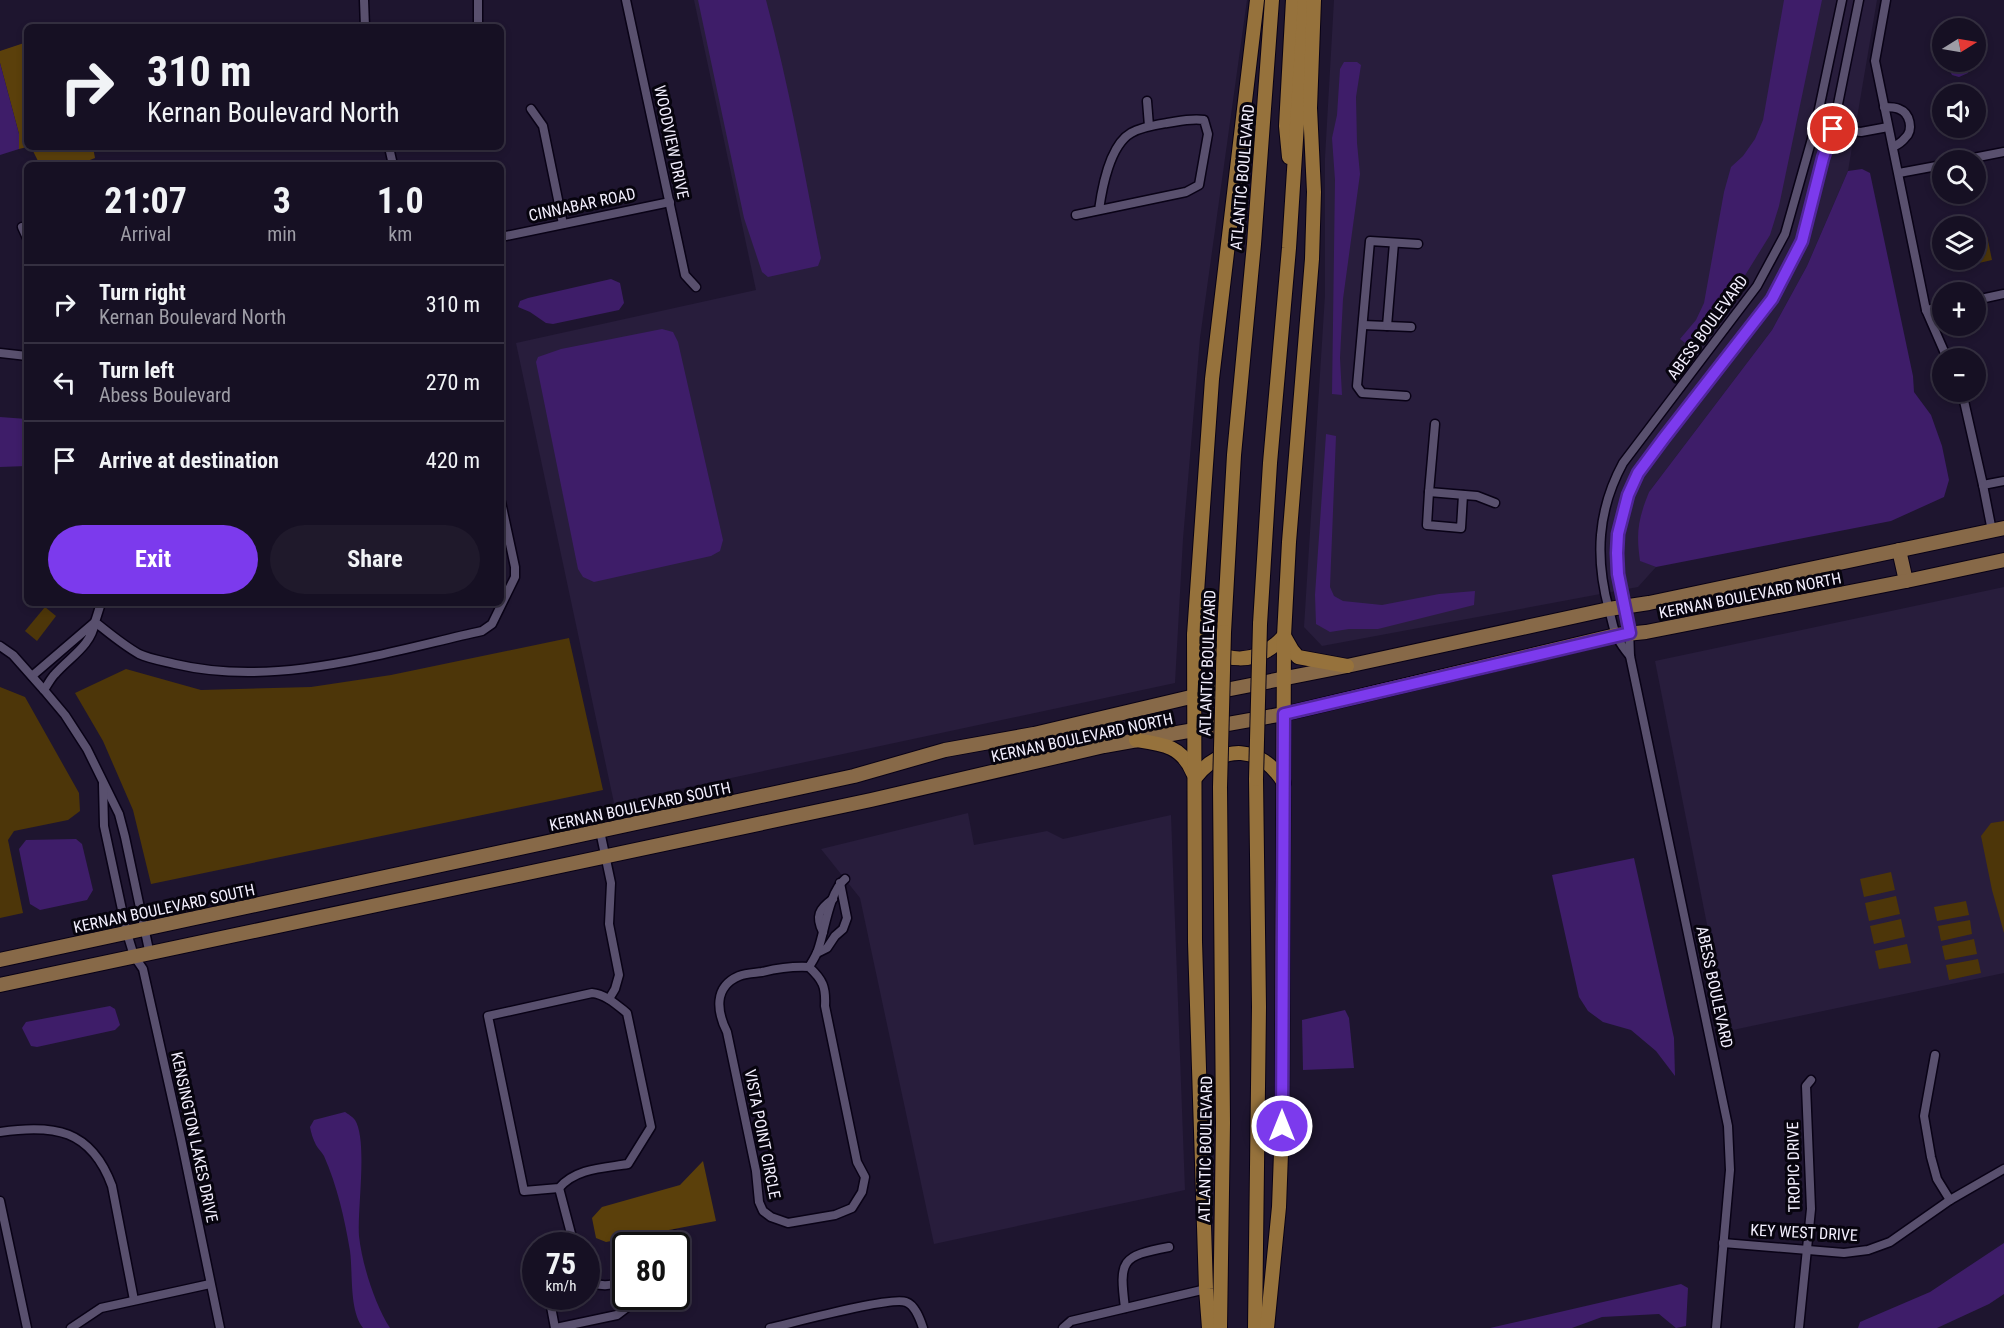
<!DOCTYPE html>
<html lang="en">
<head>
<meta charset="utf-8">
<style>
	:root { --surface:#161023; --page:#1f192b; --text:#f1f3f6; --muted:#9e9da6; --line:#353041; --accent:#7c3aed }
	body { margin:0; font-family:"Roboto Condensed",sans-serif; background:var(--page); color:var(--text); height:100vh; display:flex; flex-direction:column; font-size:22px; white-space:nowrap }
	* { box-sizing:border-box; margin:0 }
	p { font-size:20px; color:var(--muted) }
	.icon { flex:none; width:33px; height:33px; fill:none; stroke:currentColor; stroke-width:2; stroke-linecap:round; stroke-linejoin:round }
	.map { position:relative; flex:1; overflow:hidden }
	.details { position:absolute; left:24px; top:162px; width:480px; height:444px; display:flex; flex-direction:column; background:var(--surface); border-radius:9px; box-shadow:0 3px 9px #0003,0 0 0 2px var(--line) }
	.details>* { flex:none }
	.banner { position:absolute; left:24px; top:24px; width:480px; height:126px; border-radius:9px; box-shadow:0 3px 9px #0003,0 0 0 2px var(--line); background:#161023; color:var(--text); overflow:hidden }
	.needle { width:39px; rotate:79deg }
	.buttons { position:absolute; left:1932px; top:18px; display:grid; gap:12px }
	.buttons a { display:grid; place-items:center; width:54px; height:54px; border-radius:50%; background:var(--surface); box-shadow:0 3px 9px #0003,0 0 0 2px var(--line); font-size:30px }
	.speed { position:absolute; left:522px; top:1232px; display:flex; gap:12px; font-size:30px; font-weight:700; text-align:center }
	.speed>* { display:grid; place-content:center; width:78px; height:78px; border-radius:50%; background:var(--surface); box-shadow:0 3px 9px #0003,0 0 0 2px var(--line); line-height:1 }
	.speed small { font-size:15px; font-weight:400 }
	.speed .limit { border:3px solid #111; border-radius:9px; background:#fff; color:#111 }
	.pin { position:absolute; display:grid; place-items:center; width:51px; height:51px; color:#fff; margin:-26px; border:3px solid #fff; border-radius:50%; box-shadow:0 2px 6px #0007 }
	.me { position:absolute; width:66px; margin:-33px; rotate:0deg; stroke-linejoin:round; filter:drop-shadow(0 0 4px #0008) }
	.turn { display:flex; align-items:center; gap:21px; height:126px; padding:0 24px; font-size:27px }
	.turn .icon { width:78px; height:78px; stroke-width:2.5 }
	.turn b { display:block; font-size:42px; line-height:51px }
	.eta { display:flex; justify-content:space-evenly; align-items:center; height:102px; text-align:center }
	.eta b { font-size:36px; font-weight:700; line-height:42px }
	.button { display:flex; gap:12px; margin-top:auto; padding:12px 24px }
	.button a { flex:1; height:69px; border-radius:36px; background:var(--accent); color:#fff; font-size:24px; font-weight:700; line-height:69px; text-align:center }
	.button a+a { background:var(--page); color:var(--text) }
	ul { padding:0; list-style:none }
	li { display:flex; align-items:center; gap:18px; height:78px; padding:0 24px; border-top:2px solid var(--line) }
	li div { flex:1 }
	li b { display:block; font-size:22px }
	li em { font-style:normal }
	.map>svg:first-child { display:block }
	.built { fill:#281d3c }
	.green { fill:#4d3609 }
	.forest { fill:#5b400b }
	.water { fill:#3e1d69 }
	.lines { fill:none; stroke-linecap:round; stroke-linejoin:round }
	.minor-casing { stroke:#090216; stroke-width:11 }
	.primary-casing { stroke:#090216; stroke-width:16 }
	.trunk-casing { stroke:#090216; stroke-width:16 }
	.minor { stroke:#59506e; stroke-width:8 }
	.primary { stroke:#876948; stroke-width:14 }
	.trunk { stroke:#96723c; stroke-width:14 }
	.trunk-bridge-casing { stroke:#090216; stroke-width:16; stroke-linecap:butt }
	.trunk-bridge { stroke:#96723c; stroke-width:14 }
	.route-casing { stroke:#51269a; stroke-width:15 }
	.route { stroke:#7c3aed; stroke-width:10 }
	.labels { text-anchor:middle; stroke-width:6; stroke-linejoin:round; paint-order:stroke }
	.street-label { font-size:16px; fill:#f3effe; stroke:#07040e }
</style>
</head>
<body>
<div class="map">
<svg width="2004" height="1328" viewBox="0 0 2004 1328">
	<rect width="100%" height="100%" fill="#1e152f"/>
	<g class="built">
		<path d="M694,0H1247L1200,338L1183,539L1175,683L614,803L516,343L756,290Z"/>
		<path d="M1334,0H1877L1848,171L1807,266L1772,330L1649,492L1641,561L1656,567L1638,587L1322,646L1304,627L1325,295V158Z"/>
		<path d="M2004,587V973L1728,1031L1655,661Z"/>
		<path d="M968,813L974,845L1047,831L1063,839L1171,815L1185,1190L934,1244L860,898L821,849Z"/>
	</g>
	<g class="green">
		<path d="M1987,236L1992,260L1979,263L1976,238Z"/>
		<path d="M45,607L56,616L37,641L25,631Z"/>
		<path d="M569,638L603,790L151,884L133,810L103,741L75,693L126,669L201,690L311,687L391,675Z"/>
		<path d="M0,687L25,697L79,793L80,811L68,820L14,831L8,840L23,913L0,918Z"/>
		<path d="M2004,821V933L1992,890L1981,836L1991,823Z"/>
		<path d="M1891,872L1895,890L1864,897L1860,879Z"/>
		<path d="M1896,896L1900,914L1869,921L1865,903Z"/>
		<path d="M1966,901L1969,915L1937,921L1934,907Z"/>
		<path d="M1901,919L1905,937L1874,944L1870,926Z"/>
		<path d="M1970,920L1972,934L1941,941L1938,926Z"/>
		<path d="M1974,939L1977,954L1945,960L1942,946Z"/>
		<path d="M1907,944L1911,963L1879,969L1875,951Z"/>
		<path d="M1978,959L1981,973L1949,980L1946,965Z"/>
	</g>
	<g class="forest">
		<path d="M27,42V147L19,149V134L0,63V51Z"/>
		<path d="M31,147H93L95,158L77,165H40Z"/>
		<path d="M703,1161L716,1221L606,1242L596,1238L592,1218L602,1207L680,1185Z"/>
	</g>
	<g class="water">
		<path d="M698,0H766C789,85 804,171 821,258L818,266L768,277L762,272L744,218Z"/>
		<path d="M1784,0H1822L1779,206L1770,235L1744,277L1689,346L1680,339L1696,320L1704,303L1724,192L1731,167L1743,156L1755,139L1763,120Z"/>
		<path d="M1344,62H1357L1361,65L1356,97L1357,143L1360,174L1343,299L1340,358L1342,395L1332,394L1335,180L1332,138L1337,115L1340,69Z"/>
		<path d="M1950,62L1965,63L1969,68L1968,73L1959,77L1952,75L1947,65Z"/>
		<path d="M0,63L19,134V149L0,155Z"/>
		<path d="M1862,169L1870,173L1913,376L1914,392L1931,415L1942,446L1949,480L1944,497L1891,521L1656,567L1640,561C1636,532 1638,520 1649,492L1772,330L1807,266L1848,171Z"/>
		<path d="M611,279L620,283L624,303L619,310L553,324L546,323L530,312L518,307L520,301L528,298Z"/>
		<path d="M662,329L673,332L678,342L723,540L720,551L711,556L594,582L583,577L578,569L536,362L538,357L561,349Z"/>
		<path d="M0,417L27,419V466L0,467Z"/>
		<path d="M1326,434L1336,436L1330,587L1334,596L1343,601L1382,605L1439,594L1475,591L1474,605L1378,629H1349L1330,632L1316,624L1315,595Z"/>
		<path d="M76,839L82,844L93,890L87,900L40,910L30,904L19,849L26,840Z"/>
		<path d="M1634,858L1674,1038L1675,1076L1656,1051L1631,1030L1603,1022L1588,1011L1579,997L1552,875Z"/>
		<path d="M110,1006L115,1009L120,1025L115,1030L37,1047L31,1046L22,1028L26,1022Z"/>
		<path d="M1345,1010L1349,1018L1354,1068L1303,1070L1302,1020Z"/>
		<path d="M345,1112C348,1114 353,1117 355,1120C368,1141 357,1209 359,1236C362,1264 375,1305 390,1328H363C349,1310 353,1273 350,1251C345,1220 337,1185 324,1156C322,1152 318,1149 316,1145C313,1139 311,1133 310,1127L314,1120Z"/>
		<path d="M2004,1243V1294L1989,1304L1937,1328H1858L1860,1322L1930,1292Z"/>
		<path d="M1681,1284L1688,1288L1686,1326L1676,1328L1659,1314L1602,1317L1572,1328H1490Z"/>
	</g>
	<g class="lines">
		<defs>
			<g id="minor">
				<path d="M364,0L365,27"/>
				<path d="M478,0V27"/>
				<path d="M626,0L685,275L696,287"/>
				<path d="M1886,0L1875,61L1926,310L1947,358"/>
				<path d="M1147,101L1149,126"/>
				<path d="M1884,107C1889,107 1895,107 1899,109C1910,113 1914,130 1905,138C1902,142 1897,145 1893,147"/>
				<path d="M531,109L543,126L563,224"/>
				<path d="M1815,128L1861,132L1888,127"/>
				<path d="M389,147L393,165"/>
				<path d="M1963,160L2004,152"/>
				<path d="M1899,173L1942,165"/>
				<path d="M1076,215L1186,192L1199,185L1208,134L1204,120C1191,118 1180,121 1167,123C1155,125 1141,127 1131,133C1110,145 1102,188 1099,210"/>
				<path d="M22,227L27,238"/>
				<path d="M501,237L670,202"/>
				<path d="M1976,300L2004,294"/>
				<path d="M1926,310L1942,307"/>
				<path d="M1363,325L1411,327"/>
				<path d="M1387,326L1394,243"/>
				<path d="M0,353L27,356"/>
				<path d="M1962,392L1983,485L2004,481"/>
				<path d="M1406,396L1362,393L1357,386L1370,241L1418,244"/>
				<path d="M1435,424L1429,492L1477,496L1495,503"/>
				<path d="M1983,485L1992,531"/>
				<path d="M1429,492L1427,525L1461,528L1463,495"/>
				<path d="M101,603L95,622C109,633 123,645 139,654C150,659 163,661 175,664C276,688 383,653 482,631L492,624L515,577V567L501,502"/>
				<path d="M0,646L13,655L44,690L65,715L87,749L119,814L125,837L150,955"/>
				<path d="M1630,656C1625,650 1620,643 1617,637C1613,629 1612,619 1609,610C1595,558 1597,511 1623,463L1757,286L1785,234L1815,128L1842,0"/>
				<path d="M32,676L95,622C91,646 71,656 55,674C51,678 48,684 44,690"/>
				<path d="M103,784L104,826L127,933L134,956L143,969L181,1139L220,1328"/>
				<path d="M600,831L611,883L609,924L619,975L615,989L609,999"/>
				<path d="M823,932C815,916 819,909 833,899"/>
				<path d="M817,953L827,948L835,936L843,929L847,918L840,883"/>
				<path d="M809,967C792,966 779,968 762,972C755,973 746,973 739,976C713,987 717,1012 727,1032L756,1171L759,1202L763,1211L771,1217L788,1223L835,1215L852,1208L862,1192L865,1177L857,1162L825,1006C826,987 823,980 809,967C812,962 816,956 818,950C825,930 829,892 845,879"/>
				<path d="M592,993C605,994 617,1005 627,1013L651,1127L628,1164C604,1168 576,1168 559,1188L524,1191L488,1016Z"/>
				<path d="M1935,1055L1924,1116L1931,1157L1937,1179L1950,1200"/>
				<path d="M0,1132C54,1124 91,1129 112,1186L134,1300"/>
				<path d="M559,1188L574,1245"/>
				<path d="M0,1201L27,1328"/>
				<path d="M675,1235L680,1264L676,1269"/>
				<path d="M1723,1243L1844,1253L1868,1250L1890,1242L1950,1200L2004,1169"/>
				<path d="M586,1280C599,1288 612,1285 626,1282"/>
				<path d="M549,1296L555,1328"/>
				<path d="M1125,1308C1119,1260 1121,1256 1169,1247"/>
				<path d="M71,1328L101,1308L210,1284"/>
				<path d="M556,1328L617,1315L642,1296"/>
				<path d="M770,1328C792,1323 891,1296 906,1302C915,1305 920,1319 923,1328"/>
				<path d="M1063,1328L1071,1321L1206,1289"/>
				<path d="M1716,1328L1730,1170L1728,1126L1630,656C1630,625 1623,603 1618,573C1613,539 1622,503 1638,473L1772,299L1802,241L1823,158L1833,129L1859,0"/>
				<path d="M1799,1328L1811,1209L1806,1086L1811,1080"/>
			</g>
			<g id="primary">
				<path d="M1899,550L1906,581"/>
				<path d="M0,960L854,776L945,750L1034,734L1195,696L1347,666L1609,609L1649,603L2004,528"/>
				<path d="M0,985L871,800L1104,746L1284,714L1616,635L1646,632L1911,580L2004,560"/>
			</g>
			<g id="trunk">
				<path d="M1289,157L1286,126L1293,0"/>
				<path d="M1260,624L1270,463L1289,248L1305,0"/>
				<path d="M1224,632L1234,455L1254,244L1272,0"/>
				<path d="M1194,635C1222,666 1257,666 1284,636L1292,650L1298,657L1347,666"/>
				<path d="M1136,740C1163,744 1182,746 1193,773"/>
				<path d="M1195,778C1222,743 1261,745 1284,783"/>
				<path d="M1209,1328L1206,1289L1195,942L1194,635L1212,379L1257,0"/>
				<path d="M1220,1328L1223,1123L1220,787"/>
				<path d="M1255,1328L1259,1007L1256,779"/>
				<path d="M1267,1328L1279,1207L1282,1126L1284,636L1289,542L1312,259L1314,192L1310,108L1314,0"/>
			</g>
		</defs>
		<use href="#minor" class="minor-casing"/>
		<use href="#primary" class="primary-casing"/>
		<use href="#trunk" class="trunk-casing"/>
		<use href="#minor" class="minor"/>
		<use href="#primary" class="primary"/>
		<use href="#trunk" class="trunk"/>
		<defs>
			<g id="trunk-bridge">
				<path d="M1256,779L1260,624"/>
				<path d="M1220,787L1224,632"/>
			</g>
		</defs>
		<use href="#trunk-bridge" class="trunk-bridge-casing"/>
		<use href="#trunk-bridge" class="trunk-bridge"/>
	</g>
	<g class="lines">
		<defs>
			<path id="route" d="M1282,1126L1284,714L1630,633L1618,574L1617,553L1618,534L1628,495L1638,473L1664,438L1772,299L1802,241L1823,158L1833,129"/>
		</defs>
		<use href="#route" class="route-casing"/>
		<use href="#route" class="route"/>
	</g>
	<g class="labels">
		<g class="street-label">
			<text transform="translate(672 142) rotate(78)" y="6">WOODVIEW DRIVE</text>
			<text transform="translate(1242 177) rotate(-85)" y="6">ATLANTIC BOULEVARD</text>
			<text transform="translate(582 204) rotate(-12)" y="6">CINNABAR ROAD</text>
			<text transform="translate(1707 327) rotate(-54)" y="6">ABESS BOULEVARD</text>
			<text transform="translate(1750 595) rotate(-11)" y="6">KERNAN BOULEVARD NORTH</text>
			<text transform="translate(1207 663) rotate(-88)" y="6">ATLANTIC BOULEVARD</text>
			<text transform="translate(1082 737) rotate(-12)" y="6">KERNAN BOULEVARD NORTH</text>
			<text transform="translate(640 806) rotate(-12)" y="6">KERNAN BOULEVARD SOUTH</text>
			<text transform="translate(164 908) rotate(-12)" y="6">KERNAN BOULEVARD SOUTH</text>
			<text transform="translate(1715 987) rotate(78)" y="6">ABESS BOULEVARD</text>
			<text transform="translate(763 1134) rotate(79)" y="6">VISTA POINT CIRCLE</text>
			<text transform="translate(195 1137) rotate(78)" y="6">KENSINGTON LAKES DRIVE</text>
			<text transform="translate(1205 1149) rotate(-89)" y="6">ATLANTIC BOULEVARD</text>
			<text transform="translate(1793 1167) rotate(-91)" y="6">TROPIC DRIVE</text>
			<text transform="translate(1804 1232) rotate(3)" y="6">KEY WEST DRIVE</text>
		</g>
	</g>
</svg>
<div class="buttons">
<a><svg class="needle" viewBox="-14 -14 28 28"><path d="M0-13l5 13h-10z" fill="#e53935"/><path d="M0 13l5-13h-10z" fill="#9e9da6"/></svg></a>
<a><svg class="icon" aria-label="sound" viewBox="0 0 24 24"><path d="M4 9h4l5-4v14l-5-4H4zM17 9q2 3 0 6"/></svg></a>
<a><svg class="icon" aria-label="search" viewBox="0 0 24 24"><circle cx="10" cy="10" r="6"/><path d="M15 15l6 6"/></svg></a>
<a><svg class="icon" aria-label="layers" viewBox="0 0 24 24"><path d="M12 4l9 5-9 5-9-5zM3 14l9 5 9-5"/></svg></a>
<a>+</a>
<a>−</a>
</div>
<div class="speed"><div>75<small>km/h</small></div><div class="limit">80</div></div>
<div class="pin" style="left:1833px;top:129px;background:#d93025"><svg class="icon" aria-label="arrive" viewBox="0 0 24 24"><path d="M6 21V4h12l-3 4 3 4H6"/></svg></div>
<svg class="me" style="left:1282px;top:1126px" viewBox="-20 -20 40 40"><circle r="17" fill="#7c3aed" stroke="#fff" stroke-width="3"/><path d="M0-11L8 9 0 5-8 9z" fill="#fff"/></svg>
<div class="banner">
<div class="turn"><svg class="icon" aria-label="right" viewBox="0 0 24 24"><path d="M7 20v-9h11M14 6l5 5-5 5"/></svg><div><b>310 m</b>Kernan Boulevard North</div></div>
</div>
<section class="details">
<div class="eta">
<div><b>21:07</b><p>Arrival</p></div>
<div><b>3</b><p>min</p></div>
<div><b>1.0</b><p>km</p></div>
</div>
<ul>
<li><svg class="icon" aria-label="right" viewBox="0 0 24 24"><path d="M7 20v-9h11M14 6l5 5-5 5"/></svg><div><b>Turn right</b><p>Kernan Boulevard North</p></div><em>310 m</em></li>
<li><svg class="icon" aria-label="left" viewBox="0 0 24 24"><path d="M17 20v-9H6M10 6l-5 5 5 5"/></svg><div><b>Turn left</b><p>Abess Boulevard</p></div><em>270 m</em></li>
<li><svg class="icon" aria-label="arrive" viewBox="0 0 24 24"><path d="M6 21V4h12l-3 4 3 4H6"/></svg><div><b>Arrive at destination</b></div><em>420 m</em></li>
</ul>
<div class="button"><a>Exit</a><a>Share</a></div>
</section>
</div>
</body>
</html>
